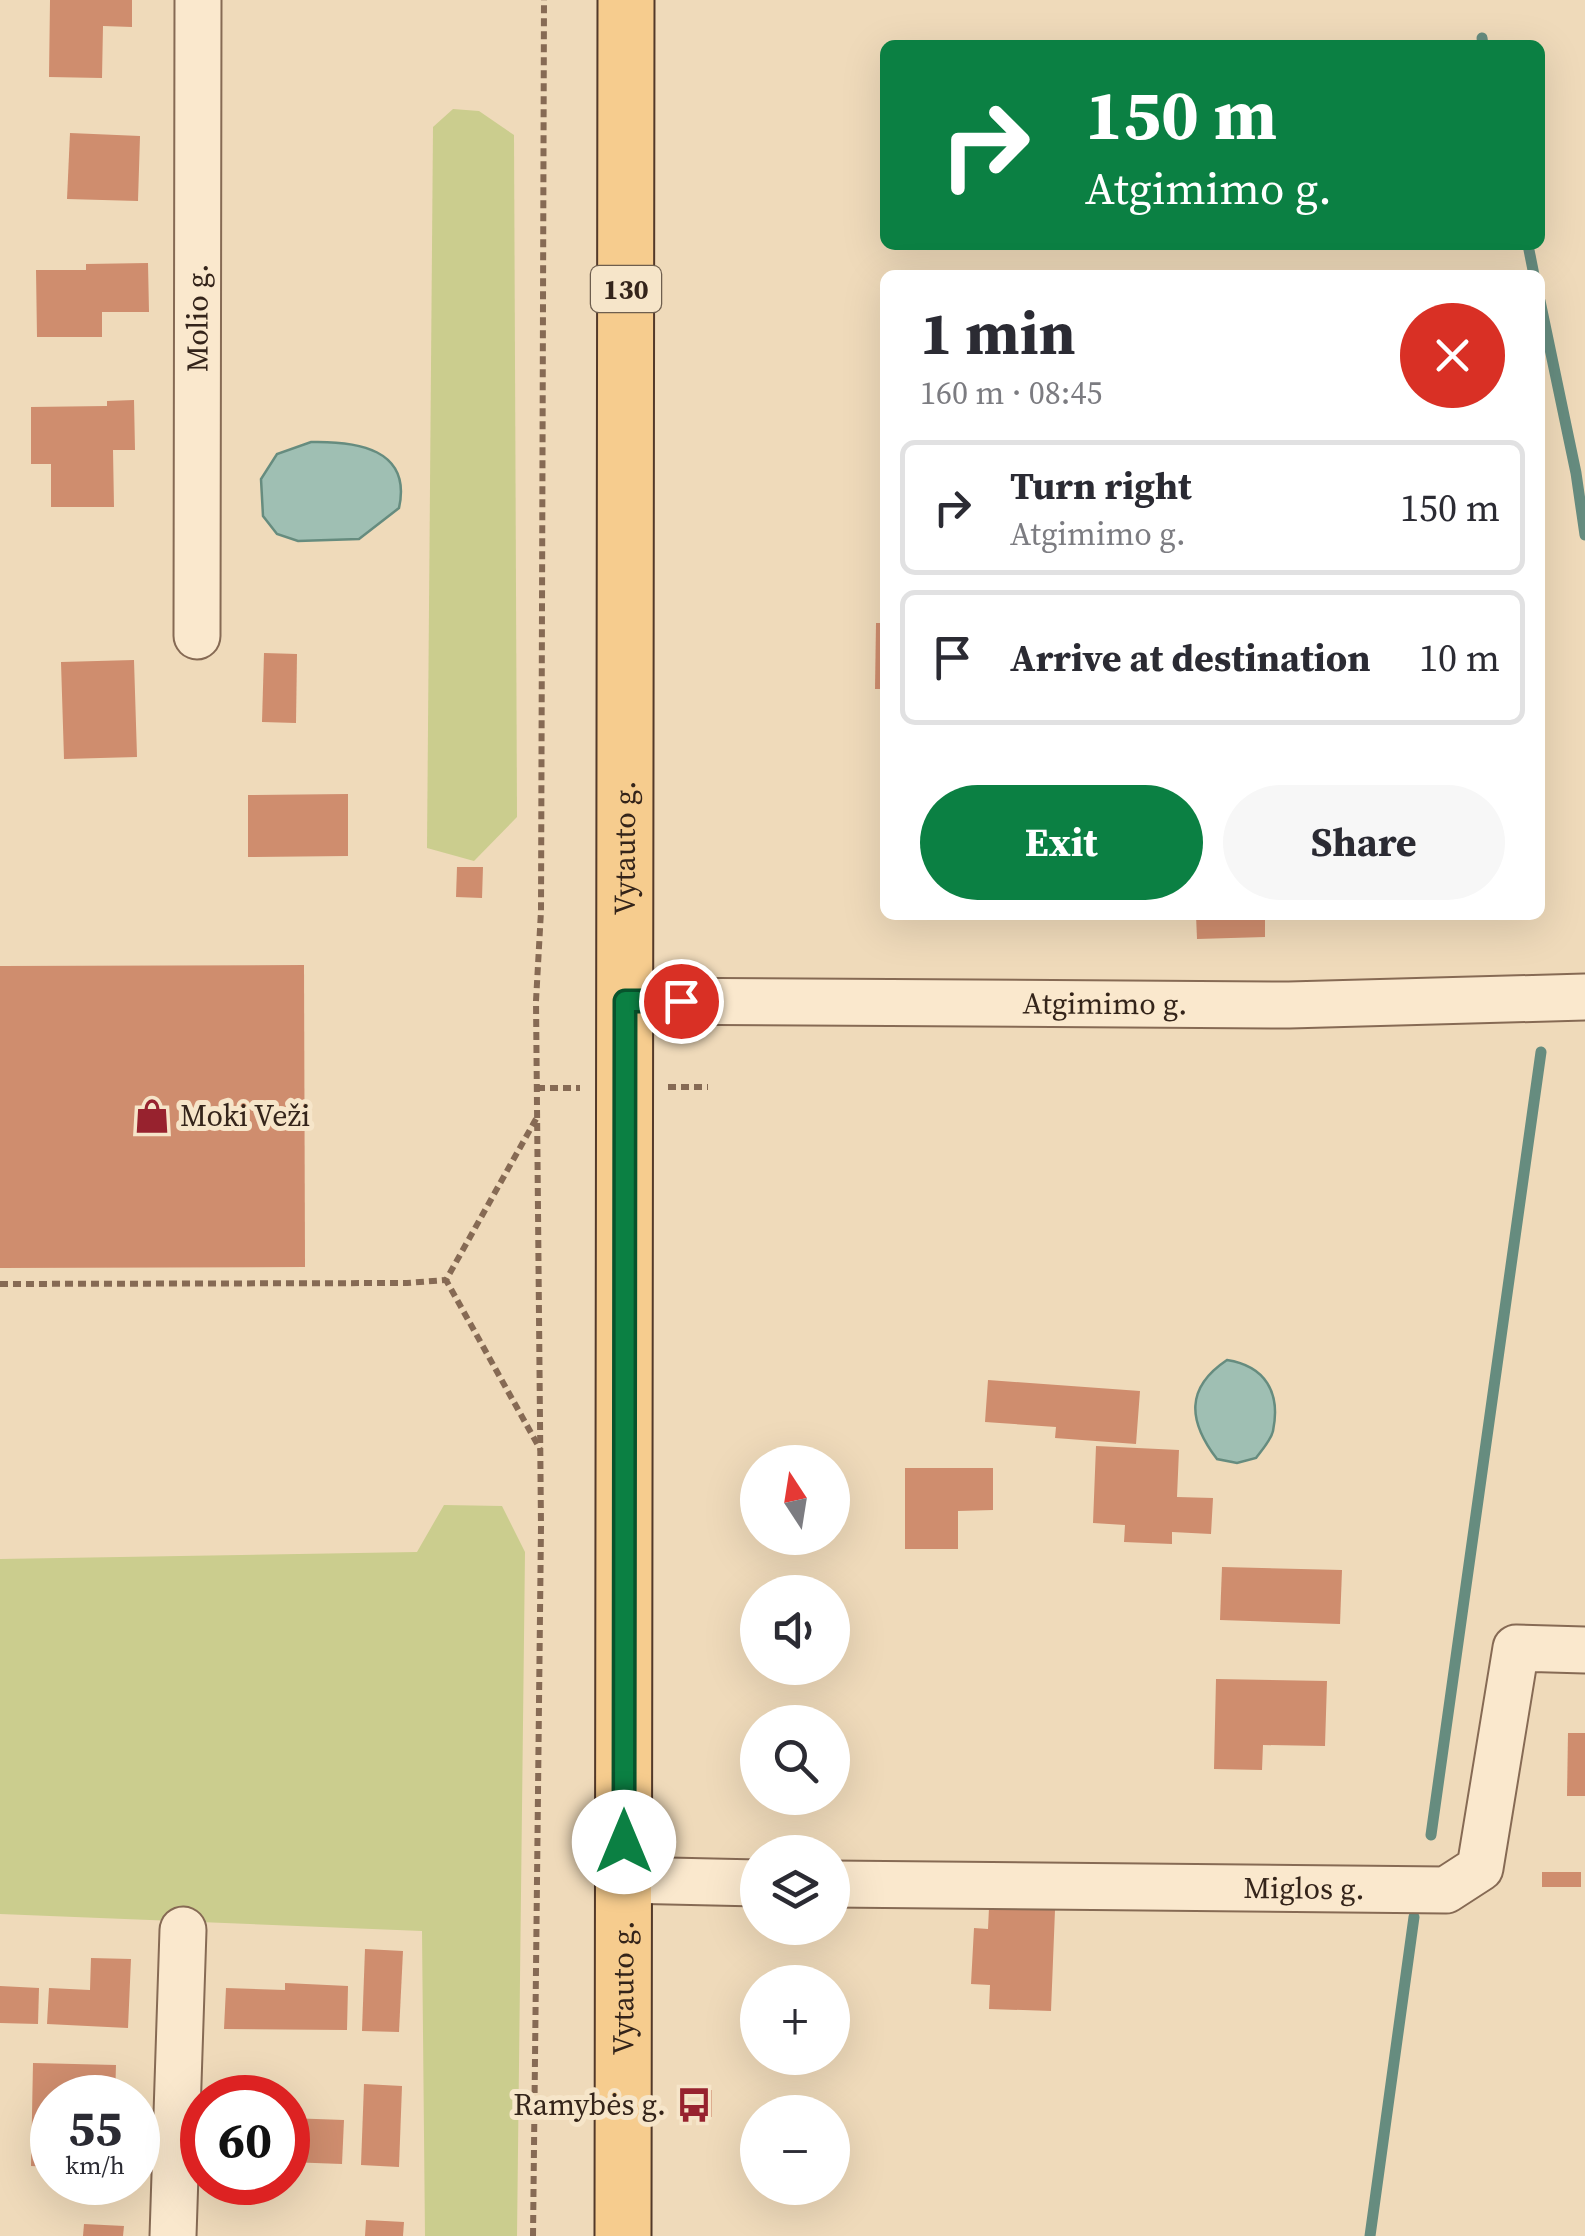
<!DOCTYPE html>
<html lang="en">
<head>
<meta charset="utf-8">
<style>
	:root { --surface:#fff; --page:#f7f7f7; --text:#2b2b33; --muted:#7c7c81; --line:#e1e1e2; --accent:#0b8043 }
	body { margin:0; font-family:"Source Serif 4",serif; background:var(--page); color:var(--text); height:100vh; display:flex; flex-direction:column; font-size:38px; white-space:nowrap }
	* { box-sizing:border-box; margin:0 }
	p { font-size:32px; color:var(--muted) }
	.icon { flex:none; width:55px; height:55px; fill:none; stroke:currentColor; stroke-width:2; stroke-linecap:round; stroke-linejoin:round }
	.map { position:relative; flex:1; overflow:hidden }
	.sheet { position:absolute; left:880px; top:270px; width:665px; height:650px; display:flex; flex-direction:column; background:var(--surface); border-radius:15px; box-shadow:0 10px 40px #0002 }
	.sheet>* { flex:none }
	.guide { position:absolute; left:880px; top:40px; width:665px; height:210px; border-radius:15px; box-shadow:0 10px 40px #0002; background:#0b8043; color:#fff; overflow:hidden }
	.needle { width:65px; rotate:348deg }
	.fabs { position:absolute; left:740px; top:1445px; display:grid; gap:20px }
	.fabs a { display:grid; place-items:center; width:110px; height:110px; border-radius:50%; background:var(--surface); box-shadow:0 10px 40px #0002; font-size:50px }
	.speed { position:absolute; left:30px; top:2075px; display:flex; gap:20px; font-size:50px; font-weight:700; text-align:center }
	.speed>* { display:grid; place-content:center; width:130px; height:130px; border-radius:50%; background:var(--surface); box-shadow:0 10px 40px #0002; line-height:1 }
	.speed small { font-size:25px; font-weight:400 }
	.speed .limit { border:15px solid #d22; background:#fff; color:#111 }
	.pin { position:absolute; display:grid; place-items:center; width:85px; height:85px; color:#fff; margin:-42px; border:5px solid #fff; border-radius:50%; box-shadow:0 2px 10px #0007 }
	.me { position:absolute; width:110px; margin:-55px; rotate:0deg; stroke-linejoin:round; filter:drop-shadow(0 0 8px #0008) }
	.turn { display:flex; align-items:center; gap:35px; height:210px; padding:0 40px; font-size:45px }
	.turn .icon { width:130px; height:130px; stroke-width:2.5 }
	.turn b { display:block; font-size:70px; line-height:85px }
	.round { display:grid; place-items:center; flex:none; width:105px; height:105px; border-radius:52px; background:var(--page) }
	.head { display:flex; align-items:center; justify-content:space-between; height:170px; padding:0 40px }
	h1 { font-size:60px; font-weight:700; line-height:75px }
	.primary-button { display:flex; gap:20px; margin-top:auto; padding:20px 40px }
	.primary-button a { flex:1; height:115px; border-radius:60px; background:var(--accent); color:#fff; font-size:40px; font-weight:700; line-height:115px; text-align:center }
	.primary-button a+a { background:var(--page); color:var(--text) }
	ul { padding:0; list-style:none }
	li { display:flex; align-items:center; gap:30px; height:135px; margin:0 20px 15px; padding:0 20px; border:5px solid var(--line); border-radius:15px }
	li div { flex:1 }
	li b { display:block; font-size:38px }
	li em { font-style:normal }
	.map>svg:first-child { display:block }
	.green { fill:#cbcd8e }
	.water { fill:#9fbfb3; stroke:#668c7f; stroke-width:2.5 }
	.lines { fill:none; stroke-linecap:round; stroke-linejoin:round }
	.stream { stroke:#668c7f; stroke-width:11 }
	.building { fill:#cf8d6e }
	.street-casing { stroke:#866a54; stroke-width:49 }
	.primary-casing { stroke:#533929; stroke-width:59 }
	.path { stroke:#866a54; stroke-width:6; stroke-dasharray:8 5; stroke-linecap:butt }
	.street { stroke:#fae8cd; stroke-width:45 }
	.primary { stroke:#f6cc8e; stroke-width:55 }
	.route-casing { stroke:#07532c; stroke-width:25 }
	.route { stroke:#0b8043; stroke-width:18 }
	.labels { text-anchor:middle; stroke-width:10; stroke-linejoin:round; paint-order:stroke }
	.shield { fill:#f6e5c9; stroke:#6e5e4e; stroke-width:2.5 }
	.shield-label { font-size:28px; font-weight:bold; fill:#34241a }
	.street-label { font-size:30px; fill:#34241a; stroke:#f6e5c9 }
	.poi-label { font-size:30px; fill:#34241a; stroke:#f6e5c9; text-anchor:start }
</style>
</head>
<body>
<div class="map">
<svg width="1585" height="2236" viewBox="0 0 1585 2236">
	<rect width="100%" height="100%" fill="#efdaba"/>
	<g class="green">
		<path d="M453,109L479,111L514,135L517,817L474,861L427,848L433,127Z"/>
		<path d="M444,1505L502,1506L525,1552L517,2236H425L422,1931L0,1914V1559L417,1552Z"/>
	</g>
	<g class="water">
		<path d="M311,442C357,441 412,449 399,508L359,539L298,541L277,534L263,516L261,479L277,454Z"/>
		<path d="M1227,1360C1265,1366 1281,1392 1273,1431C1271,1440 1262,1450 1256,1458L1237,1463L1217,1459C1188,1421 1185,1388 1227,1360Z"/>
	</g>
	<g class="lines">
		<g class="stream">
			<path d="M1482,38L1483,45"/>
			<path d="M1528,245L1534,275"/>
			<path d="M1540,301L1576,473L1585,535"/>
			<path d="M1431,1835L1541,1052"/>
			<path d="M1370,2236L1414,1917"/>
		</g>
	</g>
	<g class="building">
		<path d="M50,0H132V27L103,26L102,78L49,77Z"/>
		<path d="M70,133L140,136L138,201L67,199Z"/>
		<path d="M148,263L149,312H102V337H37L36,270H86V264Z"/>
		<path d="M134,400L135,450H113L114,507H51V464H31V407L107,406V401Z"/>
		<path d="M876,623H885V689H875Z"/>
		<path d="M264,653L297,654L296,723L262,722Z"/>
		<path d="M134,660L137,757L64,759L61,662Z"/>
		<path d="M348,794V856L248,857V795Z"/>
		<path d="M457,867H483L482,898L456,897Z"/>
		<path d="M1196,915H1265V937L1197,939Z"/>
		<path d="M304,965L305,1267L0,1268V966Z"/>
		<path d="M988,1380L1140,1391L1136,1444L1055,1438L1056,1427L985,1422Z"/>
		<path d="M1096,1446L1179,1450L1177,1497L1213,1498L1211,1534L1172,1532V1544L1124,1542L1125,1525L1093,1523Z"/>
		<path d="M905,1468H993V1510L958,1511V1549H905Z"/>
		<path d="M1222,1567L1342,1570L1340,1624L1220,1620Z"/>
		<path d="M1216,1679L1327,1681L1325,1746L1263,1745L1262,1770L1214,1769Z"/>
		<path d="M1568,1733H1585V1796H1567Z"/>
		<rect x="1542" y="1872" width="39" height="15"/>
		<path d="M989,1908L1055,1910L1051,2011L989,2009L990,1985L971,1984L974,1928L988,1929Z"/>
		<path d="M365,1949L403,1951L399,2032L362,2031Z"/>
		<path d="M91,1958L131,1959L128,2028L47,2024L49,1988L90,1990Z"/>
		<path d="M285,1983L348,1986L347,2030L224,2029L226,1988L285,1990Z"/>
		<path d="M0,1986L39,1988L38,2024L0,2023Z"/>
		<path d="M33,2063L116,2065L115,2098H52V2167L31,2166Z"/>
		<path d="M364,2084L402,2086L399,2167L361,2165Z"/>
		<rect x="701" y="2090" width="11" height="27"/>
		<path d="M288,2118L344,2120L342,2164L288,2162Z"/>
		<path d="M366,2220L404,2222L403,2236H365Z"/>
		<path d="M84,2224L124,2226L123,2236H83Z"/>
	</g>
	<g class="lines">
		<defs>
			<g id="street">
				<path id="s1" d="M197,636L198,0"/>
				<path id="s2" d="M625,1001L1289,1005L1585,997"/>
				<path d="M624,1880L758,1883"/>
				<path id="s3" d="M832,1884L1446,1890L1480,1868L1516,1648L1585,1650"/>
				<path d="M173,2236L183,1930"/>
			</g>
			<g id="primary">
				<path id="s4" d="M623,2236L626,0"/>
			</g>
		</defs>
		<use href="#street" class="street-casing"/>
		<use href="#primary" class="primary-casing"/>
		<g class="path">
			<path d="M668,1087H708"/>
			<path d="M537,1088H580"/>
			<path d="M536,1119L446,1280L540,1449"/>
			<path d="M0,1284L407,1283L446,1280"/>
			<path d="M533,2236L541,1526L536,1001L541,911L544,0"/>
		</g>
		<use href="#street" class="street"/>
		<use href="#primary" class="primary"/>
	</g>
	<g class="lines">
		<defs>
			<path id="route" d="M624,1842L625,1001H681"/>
		</defs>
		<use href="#route" class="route-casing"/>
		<use href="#route" class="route"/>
	</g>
	<defs>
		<symbol id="shop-bare" viewBox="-9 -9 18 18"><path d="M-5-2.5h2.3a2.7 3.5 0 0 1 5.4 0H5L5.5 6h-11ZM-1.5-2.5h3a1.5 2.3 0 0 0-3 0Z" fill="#97222e" stroke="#f6e5c9" stroke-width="2.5" paint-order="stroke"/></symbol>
		<symbol id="bus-bare" viewBox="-9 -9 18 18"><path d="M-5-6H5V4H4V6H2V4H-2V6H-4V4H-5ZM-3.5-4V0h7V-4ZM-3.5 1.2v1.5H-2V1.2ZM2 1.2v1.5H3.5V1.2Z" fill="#97222e" stroke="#f6e5c9" stroke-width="2.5" paint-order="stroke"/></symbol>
	</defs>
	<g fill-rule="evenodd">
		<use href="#shop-bare" x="127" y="1091" width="50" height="50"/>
		<use href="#bus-bare" x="669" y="2080" width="50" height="50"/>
	</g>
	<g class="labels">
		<rect class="shield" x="591" y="266" width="70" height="46" rx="8"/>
		<g class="shield-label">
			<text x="626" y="299">130</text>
		</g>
		<g class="street-label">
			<text dy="10" stroke="none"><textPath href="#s1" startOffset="318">Molio g.</textPath></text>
			<text dy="10" stroke="none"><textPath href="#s4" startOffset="1388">Vytauto g.</textPath></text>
			<text dy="10" stroke="none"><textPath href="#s2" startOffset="480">Atgimimo g.</textPath></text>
			<text dy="10" stroke="none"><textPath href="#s3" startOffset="472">Miglos g.</textPath></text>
			<text dy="10" stroke="none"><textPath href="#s4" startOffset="248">Vytauto g.</textPath></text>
		</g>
		<g class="poi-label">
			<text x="180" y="1126">Moki Veži</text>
			<text x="666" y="2115" text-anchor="end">Ramybės g.</text>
		</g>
	</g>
</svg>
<div class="fabs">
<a><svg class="needle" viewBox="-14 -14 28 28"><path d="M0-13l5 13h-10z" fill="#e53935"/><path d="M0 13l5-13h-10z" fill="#7c7c81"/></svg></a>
<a><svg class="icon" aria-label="sound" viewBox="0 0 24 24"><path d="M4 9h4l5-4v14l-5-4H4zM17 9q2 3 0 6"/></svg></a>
<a><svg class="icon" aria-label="search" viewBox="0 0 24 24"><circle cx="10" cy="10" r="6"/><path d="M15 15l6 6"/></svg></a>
<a><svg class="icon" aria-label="layers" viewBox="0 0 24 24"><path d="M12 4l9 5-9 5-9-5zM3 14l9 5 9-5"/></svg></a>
<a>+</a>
<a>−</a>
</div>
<div class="speed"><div>55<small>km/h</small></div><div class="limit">60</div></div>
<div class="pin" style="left:681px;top:1001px;background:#d93025"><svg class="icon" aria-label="arrive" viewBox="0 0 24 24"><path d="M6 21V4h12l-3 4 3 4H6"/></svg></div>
<svg class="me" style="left:624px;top:1842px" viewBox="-20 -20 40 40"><circle r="19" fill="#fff"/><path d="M0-13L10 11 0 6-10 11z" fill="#0b8043"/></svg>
<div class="guide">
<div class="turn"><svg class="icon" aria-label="right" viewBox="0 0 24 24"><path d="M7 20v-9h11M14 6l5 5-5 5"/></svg><div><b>150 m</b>Atgimimo g.</div></div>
</div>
<section class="sheet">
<div class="head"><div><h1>1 min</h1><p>160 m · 08:45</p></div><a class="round" style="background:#d93025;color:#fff"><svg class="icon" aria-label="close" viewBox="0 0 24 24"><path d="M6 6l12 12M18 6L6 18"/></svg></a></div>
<ul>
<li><svg class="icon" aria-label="right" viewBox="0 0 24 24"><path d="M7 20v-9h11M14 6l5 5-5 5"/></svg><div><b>Turn right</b><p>Atgimimo g.</p></div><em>150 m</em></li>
<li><svg class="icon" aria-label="arrive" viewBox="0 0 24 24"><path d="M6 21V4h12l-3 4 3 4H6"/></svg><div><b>Arrive at destination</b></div><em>10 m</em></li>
</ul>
<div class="primary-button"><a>Exit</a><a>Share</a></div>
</section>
</div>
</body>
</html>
